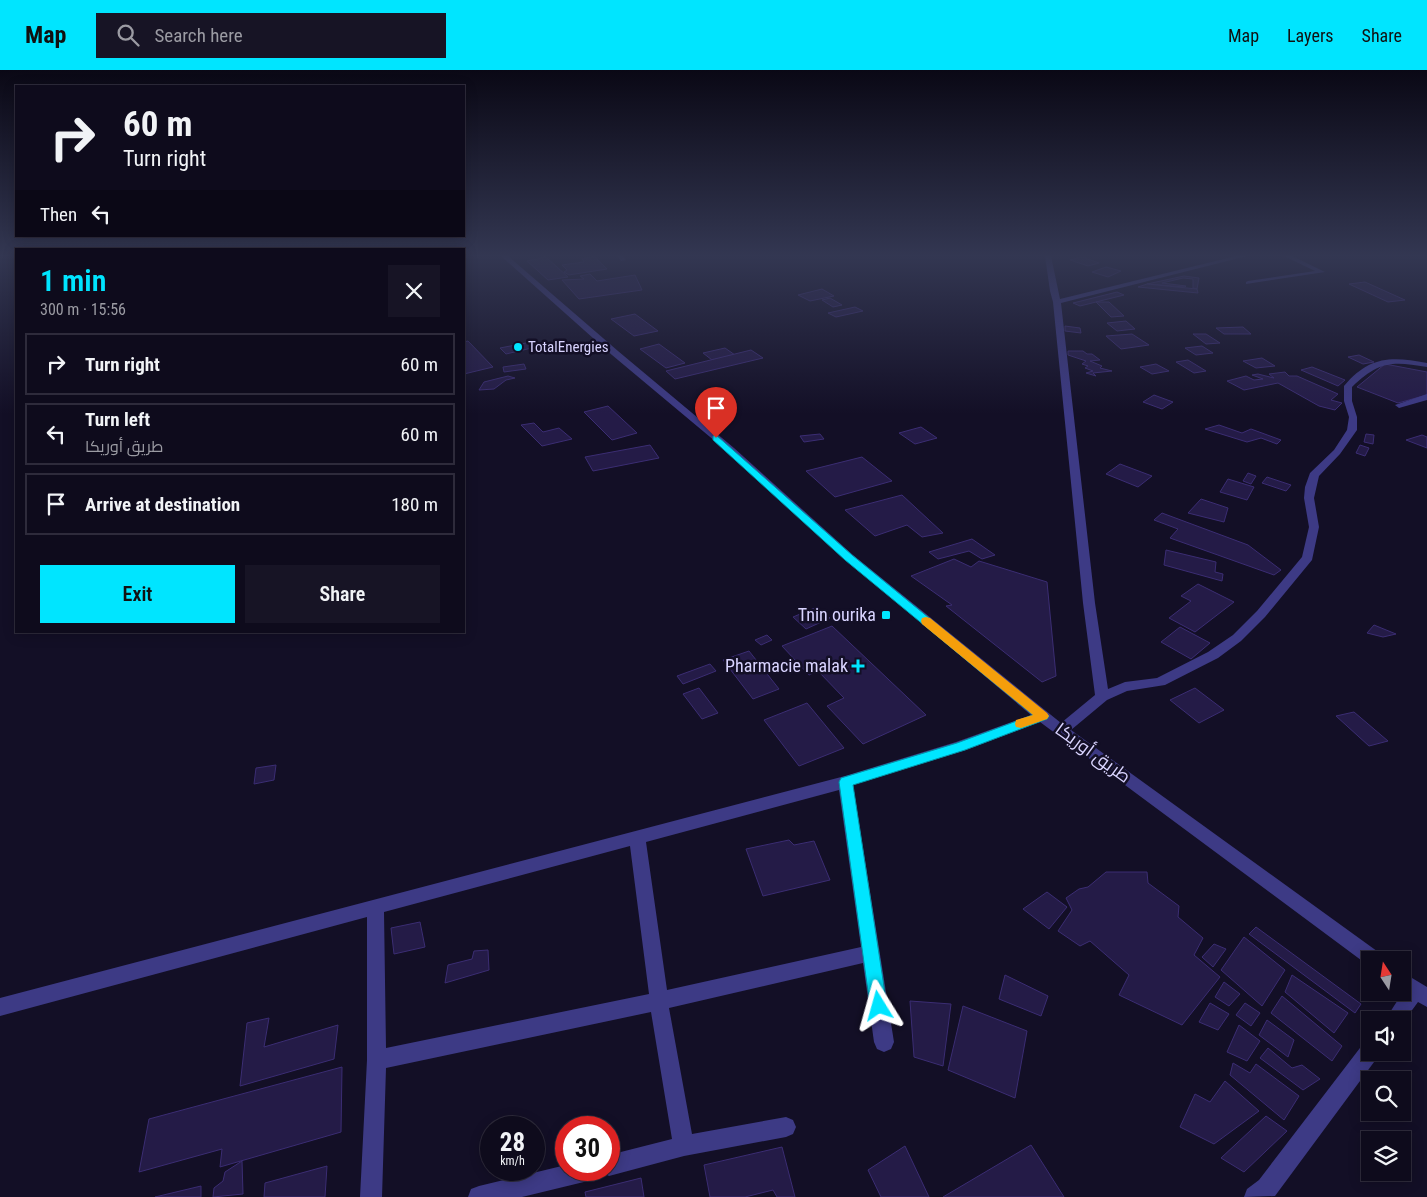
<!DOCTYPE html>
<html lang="en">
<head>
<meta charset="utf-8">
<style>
	:root { --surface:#0e0b1c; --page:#171425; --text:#f1f3f6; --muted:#9b9ba3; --line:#2e2b3b; --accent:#00e5ff }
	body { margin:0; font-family:"Roboto Condensed",Cairo,sans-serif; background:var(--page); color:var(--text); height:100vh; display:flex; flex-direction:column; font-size:19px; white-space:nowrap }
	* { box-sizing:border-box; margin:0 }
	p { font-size:16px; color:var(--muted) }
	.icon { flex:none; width:28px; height:28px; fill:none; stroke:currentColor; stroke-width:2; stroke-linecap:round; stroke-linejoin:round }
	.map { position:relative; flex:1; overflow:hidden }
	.details { position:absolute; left:15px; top:178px; width:450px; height:385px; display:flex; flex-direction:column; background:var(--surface); border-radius:0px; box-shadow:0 2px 12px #0003,0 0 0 1px var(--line) }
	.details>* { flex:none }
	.banner { position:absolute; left:15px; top:15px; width:450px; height:152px; border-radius:0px; box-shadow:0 2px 12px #0003,0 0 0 1px var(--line); background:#0e0b1c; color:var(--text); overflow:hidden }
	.needle { width:32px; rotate:348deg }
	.buttons { position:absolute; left:1361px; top:881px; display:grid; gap:10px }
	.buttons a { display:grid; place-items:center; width:50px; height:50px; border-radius:0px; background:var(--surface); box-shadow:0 2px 12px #0003,0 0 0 1px var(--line); font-size:25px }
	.speed { position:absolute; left:480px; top:1046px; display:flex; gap:10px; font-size:25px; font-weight:700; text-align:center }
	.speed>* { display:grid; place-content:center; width:65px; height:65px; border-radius:50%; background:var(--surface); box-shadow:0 2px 12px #0003,0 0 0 1px var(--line); line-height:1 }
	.speed small { font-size:12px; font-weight:400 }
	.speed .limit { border:8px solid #d22; background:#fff; color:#111 }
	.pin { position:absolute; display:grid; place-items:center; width:42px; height:42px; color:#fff; margin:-51px -21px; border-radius:50% 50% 50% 0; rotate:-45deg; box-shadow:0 0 5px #0007 }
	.pin .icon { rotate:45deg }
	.me { position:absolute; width:55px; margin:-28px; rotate:352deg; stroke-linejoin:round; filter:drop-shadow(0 0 4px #0008) }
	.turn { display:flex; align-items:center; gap:18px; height:105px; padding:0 25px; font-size:22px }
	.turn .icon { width:65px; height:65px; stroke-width:2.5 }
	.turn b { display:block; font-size:35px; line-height:42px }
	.then { display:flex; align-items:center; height:48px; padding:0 25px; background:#0003; gap:10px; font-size:19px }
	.round { display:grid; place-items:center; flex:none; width:52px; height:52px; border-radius:0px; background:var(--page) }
	.head { display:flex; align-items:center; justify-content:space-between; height:85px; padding:0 25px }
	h1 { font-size:30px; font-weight:600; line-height:38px; color:var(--accent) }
	.primary-button { display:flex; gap:10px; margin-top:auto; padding:10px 25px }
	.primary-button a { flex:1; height:58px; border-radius:0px; background:var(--accent); color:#111; font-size:20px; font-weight:600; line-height:58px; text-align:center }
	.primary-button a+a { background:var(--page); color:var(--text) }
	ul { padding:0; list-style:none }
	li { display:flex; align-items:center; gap:15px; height:62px; margin:0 10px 8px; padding:0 15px; border:2px solid var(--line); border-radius:0px }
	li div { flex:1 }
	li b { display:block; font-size:19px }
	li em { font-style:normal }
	header { display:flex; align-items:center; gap:30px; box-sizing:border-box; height:70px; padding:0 25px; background:var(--accent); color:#111 }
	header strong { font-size:24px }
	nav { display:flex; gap:28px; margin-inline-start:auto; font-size:18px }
	.search { width:350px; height:45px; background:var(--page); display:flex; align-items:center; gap:12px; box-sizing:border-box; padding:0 18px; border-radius:0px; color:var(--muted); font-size:19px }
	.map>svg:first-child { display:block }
	.building { fill:#241b47; stroke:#3b2d73 }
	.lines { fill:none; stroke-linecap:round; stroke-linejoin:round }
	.minor { fill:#3d3a85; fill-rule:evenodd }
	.route { fill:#00e5ff; stroke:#0095a6 }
	.slow { fill:#f59e0b }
	.poi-dot { fill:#00e5ff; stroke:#130f26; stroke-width:2 }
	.labels { text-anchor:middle; stroke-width:5; stroke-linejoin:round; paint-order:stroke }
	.far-poi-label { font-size:15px; fill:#d9d4ff; stroke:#130f26; text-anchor:start }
	.poi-label { font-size:18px; fill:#d9d4ff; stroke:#130f26; text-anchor:end }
	.street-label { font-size:18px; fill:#d9d4ff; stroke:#130f26 }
</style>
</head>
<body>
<header>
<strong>Map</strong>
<div class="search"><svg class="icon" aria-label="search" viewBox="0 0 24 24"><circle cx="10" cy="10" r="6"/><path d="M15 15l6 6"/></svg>Search here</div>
<nav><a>Map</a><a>Layers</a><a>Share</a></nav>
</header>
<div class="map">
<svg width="1427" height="1127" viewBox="0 0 1427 1127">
	<rect width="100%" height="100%" fill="#130f26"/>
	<g class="building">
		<path d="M546,187L568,207L548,210L527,191Z"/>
		<path d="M595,187L607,199L569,205L564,202L567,200L562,195L584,192L582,189Z"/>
		<path d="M1082,187L1099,193L1088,196L1070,190Z"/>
		<path d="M1106,197L1121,201L1108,207L1092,202Z"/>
		<path d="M590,204L597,211L635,205L642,220L579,229L562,210L584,209L580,206Z"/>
		<path d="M1184,206L1199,208L1197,219L1193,218V209L1183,208L1162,213L1186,216L1185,217L1147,214Z"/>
		<path d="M1365,212L1405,230L1388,232L1349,214Z"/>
		<path d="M1147,214L1197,219L1198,223L1138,217Z"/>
		<path d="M822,219L834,226L810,231L798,225Z"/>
		<path d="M1117,222L1124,225L1080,236L1073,233Z"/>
		<path d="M830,228L842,235L833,237L822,230Z"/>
		<path d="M1096,232H1109L1124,246L1111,247Z"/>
		<path d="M855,237L863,241L836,247L828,243Z"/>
		<path d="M635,244L658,261L634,266L611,249Z"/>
		<path d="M1126,251L1135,259L1117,261L1107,253Z"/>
		<path d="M1065,256L1080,258L1081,263L1065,261Z"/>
		<path d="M1243,257L1251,264H1224L1216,258Z"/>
		<path d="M1132,264L1149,275L1121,279L1106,266Z"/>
		<path d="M1193,264H1206L1220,273L1206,274Z"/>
		<path d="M468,271L493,297L464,304V272Z"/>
		<path d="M531,272L536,277L506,284L500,278Z"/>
		<path d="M659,274L685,293L666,298L640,279Z"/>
		<path d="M1202,276L1213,283L1196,285L1185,278Z"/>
		<path d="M725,278L735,285L712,290L703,283Z"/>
		<path d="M751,280L763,288L675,309L666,301Z"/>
		<path d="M1068,281H1083L1087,284H1092L1100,290L1090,291L1102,296L1100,298L1112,301L1093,303L1096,306L1086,303L1093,301L1085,298L1088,296L1082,294L1086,291L1068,285Z"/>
		<path d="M1359,285L1374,292L1363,294L1348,287Z"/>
		<path d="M1262,288L1275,296L1256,298L1243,291Z"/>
		<path d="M1188,290L1206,301L1194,303L1176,292Z"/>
		<path d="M524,294L526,299L504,302L503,297Z"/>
		<path d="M1156,294L1169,301L1152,304L1140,297Z"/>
		<path d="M1385,294L1427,302V325L1398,333L1357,317Z"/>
		<path d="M1312,297L1345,310L1338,316L1301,300Z"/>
		<path d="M1285,302L1289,306H1297L1338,324L1331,330L1342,333L1335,340L1319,336L1278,313L1244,320L1227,311L1246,306L1254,310L1263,309L1252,305L1258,304L1274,308L1269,304Z"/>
		<path d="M508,306L515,308L506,310L494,319L479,320L484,312Z"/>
		<path d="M1154,325L1173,332L1162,339L1143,332Z"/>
		<path d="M608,336L637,363L612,370L584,342Z"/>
		<path d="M534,353L543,362L559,358L572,369L542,376L521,355Z"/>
		<path d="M1219,355L1242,363L1251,359L1281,370L1277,374L1261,368L1247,372L1205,359Z"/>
		<path d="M921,357L937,368L915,374L899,363Z"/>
		<path d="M820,364L824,369L804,372L800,366Z"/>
		<path d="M1366,364L1374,365L1373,374L1364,372Z"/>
		<path d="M1422,365L1427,367V378L1406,370Z"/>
		<path d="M650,375L659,388L593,401L585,387Z"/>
		<path d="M1360,375L1369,378L1365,386L1356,383Z"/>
		<path d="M862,387L892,411L835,427L806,401Z"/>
		<path d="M1120,394L1152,406L1138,417L1106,404Z"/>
		<path d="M1248,403L1256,406L1251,414L1243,411Z"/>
		<path d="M1267,407L1291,415L1286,421L1262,413Z"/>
		<path d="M1228,409L1254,417L1247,430L1220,422Z"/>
		<path d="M902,425L943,463L922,467L907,455L875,466L845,440Z"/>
		<path d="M1201,429L1228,438L1224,452L1188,443Z"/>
		<path d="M1162,443L1248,475L1281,500L1274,505L1170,468L1178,459L1154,450Z"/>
		<path d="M972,469L995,485L982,489L969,481L938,489L929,482Z"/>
		<path d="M1166,480L1216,492L1215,502L1223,504L1222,511L1164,495Z"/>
		<path d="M954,489L971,497L979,491L1047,512L1056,606L1042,612L946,536L952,535L911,506Z"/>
		<path d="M1198,514L1234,532L1195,562L1169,548L1191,531L1181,526Z"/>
		<path d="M817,537L830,548L806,559L793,547Z"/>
		<path d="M1374,555L1396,564L1383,567L1367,563Z"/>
		<path d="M832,556L926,645L863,674L827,636L844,628L818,601L809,605L782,576Z"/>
		<path d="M1180,557L1210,573L1191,589L1161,572Z"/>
		<path d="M767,565L772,570L761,575L755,570Z"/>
		<path d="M749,581L779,619L753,629L723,590Z"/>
		<path d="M710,594L716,601L683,614L677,606Z"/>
		<path d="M699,618L718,643L702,649L683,624Z"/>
		<path d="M1195,618L1224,640L1199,653L1170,630Z"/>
		<path d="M807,633L844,678L799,696L764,650Z"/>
		<path d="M1354,642L1388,671L1369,676L1336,646Z"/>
		<path d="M276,695L274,710L254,714L256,698Z"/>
		<path d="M789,770L794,775L814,771L830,810L763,826L746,779Z"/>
		<path d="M1106,802H1147L1148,813L1179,836L1178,847L1203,868L1194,885L1220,907L1182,955L1119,925L1129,905L1090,871L1080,876L1058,861L1072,840L1066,828L1079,819L1088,817Z"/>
		<path d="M1047,822L1067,837L1049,859L1023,839Z"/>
		<path d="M420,852L425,877L394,884L391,858Z"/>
		<path d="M1256,857L1361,934L1355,943L1249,864Z"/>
		<path d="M1244,867L1285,900L1262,936L1221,900Z"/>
		<path d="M1214,874L1226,879L1213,897L1202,887Z"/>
		<path d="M488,880L489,900L445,913L448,895L472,889L474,881Z"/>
		<path d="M1005,905L1048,926L1041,946L999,929Z"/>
		<path d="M1292,905L1348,943L1334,963L1285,922Z"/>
		<path d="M1224,912L1240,924L1229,936L1215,927Z"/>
		<path d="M1282,926L1342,976L1332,991L1271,943Z"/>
		<path d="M910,931L951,934L943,996L914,987Z"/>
		<path d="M1210,933L1229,944L1218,960L1199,952Z"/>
		<path d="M1245,933L1260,943L1251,956L1236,945Z"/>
		<path d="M963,936L1027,961L1015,1028L948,1000Z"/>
		<path d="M269,948L264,977L338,955L334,989L240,1016L247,953Z"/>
		<path d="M1267,950L1294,970L1288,987L1259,965Z"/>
		<path d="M1239,955L1260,971L1247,991L1227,982Z"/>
		<path d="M1268,978L1292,998L1302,995L1320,1009L1303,1020L1260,988Z"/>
		<path d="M1233,993L1250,1003L1256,994L1299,1026L1284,1050L1230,1005Z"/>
		<path d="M342,997L341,1062L220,1097L222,1079L139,1102L149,1049Z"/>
		<path d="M1225,1011L1259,1041L1214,1074L1180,1057L1195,1024L1210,1032Z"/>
		<path d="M1266,1046L1287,1061L1244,1102L1221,1088Z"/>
		<path d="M1031,1075L1064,1127H943Z"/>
		<path d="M905,1076L929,1127H881L868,1100Z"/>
		<path d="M782,1077L795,1127H777L773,1120L745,1127H710L704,1095Z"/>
		<path d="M242,1091L243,1124L213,1127L214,1118L223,1111L225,1102Z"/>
		<path d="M327,1096L325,1127H264L265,1113Z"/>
		<path d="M641,1108L644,1127H586L585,1122Z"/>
		<path d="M201,1116V1127H155Z"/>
	</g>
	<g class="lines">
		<g class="minor">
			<path d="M501,186H508L618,281L734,378L853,485L1061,653L1095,625L1083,533L1053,232L1050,221L1045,186H1051L1060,229L1236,186H1247L1061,233L1095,533L1108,619L1125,612L1157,608L1208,582L1233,565L1257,541L1302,487L1309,457L1304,428L1305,417L1310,403L1334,380L1347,360L1349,347L1344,331V316C1369,286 1391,286 1427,293V297C1392,291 1379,291 1352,317V331L1357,347V360L1340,384L1319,406L1314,428L1319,457L1312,490L1265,547L1241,571L1218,588L1165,615L1127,621L1107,630L1071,660L1381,884L1384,890H1370L1369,896L1040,652L966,680L853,715L894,972L891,979L884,982L877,979L874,972L863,893L669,938L692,1064L786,1047L793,1050L796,1057L793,1064L786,1067L684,1086L609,1106L602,1102L600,1100H609V1085L672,1069L651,942L386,998L382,1127H360L367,990V847L0,946V928L845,706L956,672L1031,645L845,489L728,382L612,285ZM839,720L861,877L667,920L646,772ZM630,776L649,924L386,978L384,842Z"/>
			<path d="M617,186H623L626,190L621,191Z"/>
			<path d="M1284,186H1292L1325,202L1246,214V212L1248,211L1315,201Z"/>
			<path d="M1427,324V330L1399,338L1395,335Z"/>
			<path d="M1402,902L1427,917V937L1418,932L1402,954V950H1385L1403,922Z"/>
			<path d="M1370,971V982H1379L1377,988L1275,1126L1244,1127L1247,1119L1259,1110L1363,974Z"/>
			<path d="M566,1095V1100H599L596,1108L588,1111L522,1127H468L471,1119L479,1116Z"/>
		</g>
	</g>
	<linearGradient id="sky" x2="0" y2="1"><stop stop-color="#0a0815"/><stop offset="0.54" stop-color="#333752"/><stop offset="1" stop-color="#333752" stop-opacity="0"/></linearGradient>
	<rect width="1427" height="344" fill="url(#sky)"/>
	<path class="route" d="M716,365L852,485L1049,646L1047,649L965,680L853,715L887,936L885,942L879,944L873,942L870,936L839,712L841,708L957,673L1033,645L845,490L713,370V366Z"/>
	<path class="slow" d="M926,547L930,548L1047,643L1049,646L1047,649L1021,658L1016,657L1015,654L1016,650L1033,645L922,554L921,551L922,548Z"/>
	<g class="poi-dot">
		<circle cx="518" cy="277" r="5"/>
		<rect x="881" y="540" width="10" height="10" rx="2.5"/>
		<path d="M855.5 588.5h5v5h5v5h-5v5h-5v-5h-5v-5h5z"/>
	</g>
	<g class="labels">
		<g class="far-poi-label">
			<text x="528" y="282">TotalEnergies</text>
		</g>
		<g class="poi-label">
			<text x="876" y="551">Tnin ourika</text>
			<text x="848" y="602">Pharmacie malak</text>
		</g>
		<g class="street-label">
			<text transform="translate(1093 683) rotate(36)" y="6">طريق أوريكا</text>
		</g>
	</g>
</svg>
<div class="buttons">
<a><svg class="needle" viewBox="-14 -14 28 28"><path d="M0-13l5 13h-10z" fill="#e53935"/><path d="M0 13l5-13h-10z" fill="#9b9ba3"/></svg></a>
<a><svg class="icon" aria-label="sound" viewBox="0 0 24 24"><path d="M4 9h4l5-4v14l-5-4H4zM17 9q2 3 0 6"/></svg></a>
<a><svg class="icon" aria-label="search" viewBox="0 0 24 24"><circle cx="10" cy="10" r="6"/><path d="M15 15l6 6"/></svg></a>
<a><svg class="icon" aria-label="layers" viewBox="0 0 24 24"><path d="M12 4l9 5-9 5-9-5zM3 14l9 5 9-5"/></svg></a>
</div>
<div class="speed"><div>28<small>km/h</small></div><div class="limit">30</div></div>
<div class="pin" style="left:716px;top:368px;background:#d93025"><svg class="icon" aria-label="arrive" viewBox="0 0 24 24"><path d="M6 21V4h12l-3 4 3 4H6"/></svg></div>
<svg class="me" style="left:879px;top:936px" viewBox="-20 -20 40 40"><path d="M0-17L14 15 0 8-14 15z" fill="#00e5ff" stroke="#fff" stroke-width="4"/></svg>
<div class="banner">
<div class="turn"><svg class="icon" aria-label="right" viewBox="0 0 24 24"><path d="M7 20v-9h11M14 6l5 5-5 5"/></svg><div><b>60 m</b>Turn right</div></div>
<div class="then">Then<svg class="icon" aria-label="left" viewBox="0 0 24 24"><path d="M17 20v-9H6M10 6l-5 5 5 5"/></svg></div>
</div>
<section class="details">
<div class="head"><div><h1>1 min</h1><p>300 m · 15:56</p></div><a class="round"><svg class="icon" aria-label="close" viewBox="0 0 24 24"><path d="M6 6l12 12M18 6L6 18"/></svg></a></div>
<ul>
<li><svg class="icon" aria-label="right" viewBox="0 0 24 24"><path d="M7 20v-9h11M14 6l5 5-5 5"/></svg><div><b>Turn right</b></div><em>60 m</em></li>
<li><svg class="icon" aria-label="left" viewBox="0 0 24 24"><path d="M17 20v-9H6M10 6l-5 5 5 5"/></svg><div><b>Turn left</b><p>طريق أوريكا</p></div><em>60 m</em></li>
<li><svg class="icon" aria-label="arrive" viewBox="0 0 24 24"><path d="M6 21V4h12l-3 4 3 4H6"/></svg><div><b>Arrive at destination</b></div><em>180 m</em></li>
</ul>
<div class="primary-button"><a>Exit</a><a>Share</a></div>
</section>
</div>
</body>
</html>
